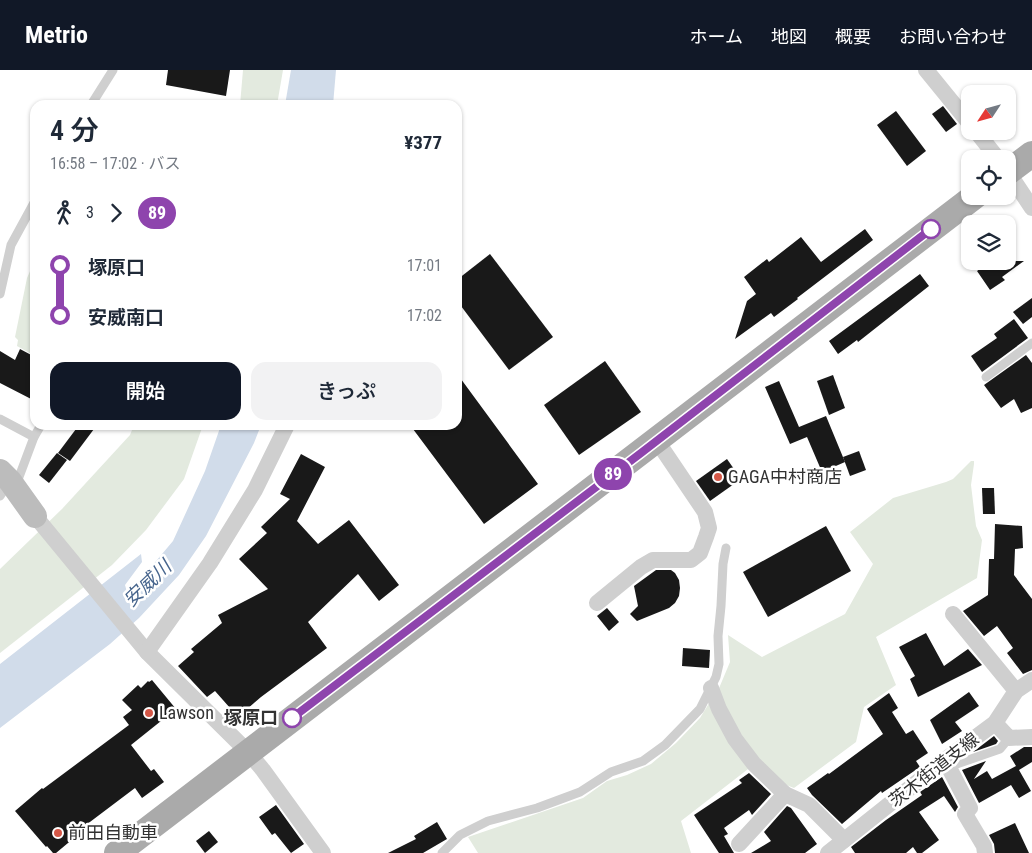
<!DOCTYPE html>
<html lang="ja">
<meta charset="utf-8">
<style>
:root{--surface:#fff;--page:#f2f2f3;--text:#1f2937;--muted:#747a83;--accent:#111827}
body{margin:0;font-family:"Roboto Condensed","Noto Sans JP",sans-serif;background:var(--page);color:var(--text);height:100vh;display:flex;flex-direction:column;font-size:19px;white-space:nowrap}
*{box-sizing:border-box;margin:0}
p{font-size:16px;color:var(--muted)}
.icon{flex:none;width:28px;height:28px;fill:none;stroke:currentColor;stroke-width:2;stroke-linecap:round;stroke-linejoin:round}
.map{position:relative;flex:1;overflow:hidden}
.sheet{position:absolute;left:30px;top:30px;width:432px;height:330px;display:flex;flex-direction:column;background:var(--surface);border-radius:15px;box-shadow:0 1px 4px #0004}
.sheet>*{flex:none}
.badge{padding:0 10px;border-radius:16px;font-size:18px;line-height:32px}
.needle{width:32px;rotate:234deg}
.controls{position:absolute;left:961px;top:15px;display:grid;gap:10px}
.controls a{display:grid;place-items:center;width:55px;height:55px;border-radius:10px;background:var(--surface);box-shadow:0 1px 4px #0004;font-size:25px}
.map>.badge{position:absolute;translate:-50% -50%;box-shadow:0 0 0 2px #fff}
.legs{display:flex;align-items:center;gap:8px;height:55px;padding:0 20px;font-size:16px}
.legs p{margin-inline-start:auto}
.overview{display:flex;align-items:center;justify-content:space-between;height:85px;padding:0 20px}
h1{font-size:28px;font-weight:600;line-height:38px}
.action{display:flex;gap:10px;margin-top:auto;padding:10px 20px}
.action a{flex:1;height:58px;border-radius:15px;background:var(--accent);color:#fff;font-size:20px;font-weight:600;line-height:58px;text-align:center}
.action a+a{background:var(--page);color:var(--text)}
ul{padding:0 20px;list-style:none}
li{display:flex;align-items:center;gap:18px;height:50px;font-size:19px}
li i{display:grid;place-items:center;width:8px;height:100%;margin:0 6px;background:currentColor}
li i::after{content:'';width:12px;height:12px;margin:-6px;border:4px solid;border-radius:50%;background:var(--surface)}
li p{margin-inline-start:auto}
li:first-child i{background:linear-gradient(#0000 50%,currentColor 0)}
li:last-child i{background:linear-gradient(currentColor 50%,#0000 0)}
header{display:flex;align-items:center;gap:30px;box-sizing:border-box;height:70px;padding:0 25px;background:var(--accent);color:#fff}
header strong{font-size:24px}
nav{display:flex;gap:28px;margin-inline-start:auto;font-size:18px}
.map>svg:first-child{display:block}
</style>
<header>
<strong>Metrio</strong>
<nav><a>ホーム</a><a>地図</a><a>概要</a><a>お問い合わせ</a></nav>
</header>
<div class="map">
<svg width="1032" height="783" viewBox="0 0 1032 783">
<rect width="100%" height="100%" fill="#fff"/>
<g fill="#e3eadf">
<path d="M243,0H283L277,35H240Z"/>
<path d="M35,190V286L17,276L18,270L15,267L27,208Z"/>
<path d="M134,355H203L184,409L146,460L112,495L0,583V499L62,439L130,365Z"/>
<path d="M971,391H974V394L971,415L976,456L982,470L977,508L876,567L896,615L864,637L856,672L794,718C756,704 737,656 717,623L730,592L728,565L762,587L845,544L873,494L850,462L893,428L946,412L953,409Z"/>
<path d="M711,630L752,696L681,751L691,783H478L468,767L583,728L607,711L627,705L651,694L676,673L700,648Z"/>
</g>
<g fill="#d1dcea">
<path d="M291,0H336L333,35H285Z"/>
<path d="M221,355H261L254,373L206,466L179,505L139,548L110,574L0,658V594L141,484L142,492L125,515L127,522L135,516L173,471L205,401Z"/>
</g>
<g fill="#191919">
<path d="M168,0H230L226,26L166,15Z"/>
<path d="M943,36L957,54L946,62L932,44Z"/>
<path d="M896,41L926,81L907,96L877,55Z"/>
<path d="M865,159L873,170L797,228L798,229L774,247L771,243L735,269L747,231L756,224L744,207L767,189L769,192L801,167L821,192Z"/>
<path d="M490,184L553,267L509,300L458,232V209Z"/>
<path d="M991,191H1024L1002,207L1005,210L990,220L977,201Z"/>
<path d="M920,204L929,216L858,272L857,270L838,284L829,271Z"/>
<path d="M1032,228V247L1023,254L1013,242Z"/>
<path d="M1014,249L1028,268L982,302L971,286L997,268L994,264Z"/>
<path d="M20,279L35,287V331L0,313V281L15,290Z"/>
<path d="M1026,285L1032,293V338L1021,343L1014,329L1001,338L984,315Z"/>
<path d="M605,291L641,342L579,385L544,335Z"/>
<path d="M458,305L538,414L484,454L410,355H458Z"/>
<path d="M833,305L845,338L829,345L817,311Z"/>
<path d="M779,311L799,357L826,346L845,392L822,402L807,367L790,374L765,317Z"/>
<path d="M79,355H97L70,391L58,383Z"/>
<path d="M859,381L866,400L850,406L843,387Z"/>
<path d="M57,383L67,390L49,413L39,405Z"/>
<path d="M301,384L325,397L297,451L318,474L349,450L399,515L379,531L358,504L308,552L327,578L261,627L238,647L215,621L207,627L178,596L194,582L191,579L222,553L218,545L268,519L239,489L267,463L261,457L290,429L280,424Z"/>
<path d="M727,389L741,409L710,431L696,411Z"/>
<path d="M982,418H994L995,444H983Z"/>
<path d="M995,454L1022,456L1023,478L1015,479L1014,505L1032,529V600L1023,604L1007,583L1013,578L997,556L984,566L963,541L988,525L989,489H994Z"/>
<path d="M826,456L851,501L768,547L743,502Z"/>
<path d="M656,500H671L675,503L679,510L680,518L679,526L675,533L669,538L637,551L630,544L638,536L634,516Z"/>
<path d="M607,538L619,552L609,561L597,546Z"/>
<path d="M926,563L944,596L968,579L982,595L918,627L910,609L915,606L899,577Z"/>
<path d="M683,578L710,580L709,598L682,596Z"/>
<path d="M152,610L176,639L131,675L151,701L154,699L164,712L142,728L135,718L78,761L80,763L56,783H53L47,776L46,777L15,741L42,718L43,719L129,655L123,647L132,640L122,630L138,615L141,618L148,611L149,612Z"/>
<path d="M969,622L979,636L955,652L962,661L942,674L930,650Z"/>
<path d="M889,623L898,638L892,642L906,664L913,660L928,683L916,691L920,697L882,723L881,721L842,754L812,725L807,718L828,703L829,704L883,664L867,639Z"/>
<path d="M994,666L998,671L996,674L973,682Z"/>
<path d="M1024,677H1032V692L1019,700L1031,721L1019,728L1011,715L979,733L962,700L986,691L974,709L987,701L992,709L1016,696L1010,686Z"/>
<path d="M749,703L771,724L752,745L749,740L724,758L728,764L724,766L734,783H719L694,745L742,713L739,710Z"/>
<path d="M942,707L958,737L955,742L944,726L919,742L939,770L922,783H917L913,777L906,783H855L851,777L886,750L922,725L920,722Z"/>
<path d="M276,735L304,774L291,783L275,763L272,765L259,747Z"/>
<path d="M787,736L791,738L817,774L805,783H751L771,771L764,762Z"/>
<path d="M437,752L447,769L423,783H388L416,769L414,766Z"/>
<path d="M1015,753L1029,783H995L994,774L989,765Z"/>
<path d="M209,761L218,772L205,783L196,771Z"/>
</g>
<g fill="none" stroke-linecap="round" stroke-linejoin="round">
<g stroke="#cfcfcf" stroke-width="9">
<path d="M91,35L113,0"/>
<path d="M0,224L11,175L35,131"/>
<path d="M986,307L1032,273"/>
<path d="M0,349L34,367"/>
<path d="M16,415L34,367L41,355"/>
<path d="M0,426L10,411"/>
<path d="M948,697L1000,679L1009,668"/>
<path d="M442,783L460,765L488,751L537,738L580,722L611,702L643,691L665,675L700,639L716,607L719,594L718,566L721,536L723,494L726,478"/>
</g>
<g stroke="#cfcfcf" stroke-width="16">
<path d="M926,0L970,54"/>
<path d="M976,61L998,89"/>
<path d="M1008,102L1032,138"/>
<path d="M35,446L147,582L248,682L263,700L323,783"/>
<path d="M597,533L641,497L653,490H691L700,483L706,467L709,458L705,442L657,371"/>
<path d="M953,544L1016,621"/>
<path d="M147,582L210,493L255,420L287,355"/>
<path d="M711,618L719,639L735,669L754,694L785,724L809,735L844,770"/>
<path d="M995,653L1009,668L1032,667"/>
<path d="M945,690L970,738L965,744L984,776L985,783"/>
<path d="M739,774L785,724"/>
<path d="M828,783L945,690L995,653L1016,621L1032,610"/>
</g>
<path stroke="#bcbcbc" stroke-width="24" d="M0,401L10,411L35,446"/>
<g stroke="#aaa" stroke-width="26">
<path d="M1008,102L1032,84"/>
<path d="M117,783L975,126"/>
</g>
</g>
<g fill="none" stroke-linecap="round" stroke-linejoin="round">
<defs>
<path id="line-1" d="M292,648L641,383L931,159"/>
</defs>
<use href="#line-1" stroke="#fff" stroke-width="11"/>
<use href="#line-1" stroke="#8e44ad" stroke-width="8"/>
</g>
<g fill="#fff" stroke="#8e44ad" stroke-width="2.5">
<circle cx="931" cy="159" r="9"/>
<circle cx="292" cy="648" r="9"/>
</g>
<g fill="#d55848" stroke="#fff" stroke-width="2">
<circle cx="718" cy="407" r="5"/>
<circle cx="149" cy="643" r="5"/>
<circle cx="58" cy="763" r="5"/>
</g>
<g text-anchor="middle" stroke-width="5" stroke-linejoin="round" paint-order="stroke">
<g font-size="18" fill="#323232" stroke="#fff" text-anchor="start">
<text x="728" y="413">GAGA中村商店</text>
<text x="159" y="649">Lawson</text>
<text x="68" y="769">前田自動車</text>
</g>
<g font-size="18" font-weight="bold" fill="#323232" stroke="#fff" text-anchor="end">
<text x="278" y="654">塚原口</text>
</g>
<g font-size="18" fill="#323232" stroke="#fff">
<text transform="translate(934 700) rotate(-38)" y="6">茨木街道支線</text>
</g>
<g font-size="19" font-style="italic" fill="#47658d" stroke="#fff">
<text transform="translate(147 513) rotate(-44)" y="7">安威川</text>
</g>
</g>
</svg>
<div class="controls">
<a><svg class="needle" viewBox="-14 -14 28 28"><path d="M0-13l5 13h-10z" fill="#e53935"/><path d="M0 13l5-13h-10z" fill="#747a83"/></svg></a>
<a><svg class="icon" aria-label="locate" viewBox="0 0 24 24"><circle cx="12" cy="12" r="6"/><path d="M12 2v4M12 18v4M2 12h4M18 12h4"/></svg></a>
<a><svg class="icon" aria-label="layers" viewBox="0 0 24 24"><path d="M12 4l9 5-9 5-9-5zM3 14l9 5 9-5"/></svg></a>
</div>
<b class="badge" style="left:613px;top:404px;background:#8e44ad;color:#fff">89</b>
<section class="sheet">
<div class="overview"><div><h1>4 分</h1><p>16:58 – 17:02 · バス</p></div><b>¥377</b></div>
<div class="legs"><svg class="icon" aria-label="walk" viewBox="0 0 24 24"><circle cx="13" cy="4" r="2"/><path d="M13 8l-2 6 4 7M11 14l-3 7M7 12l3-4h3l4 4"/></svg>3<svg class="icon" aria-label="forward" viewBox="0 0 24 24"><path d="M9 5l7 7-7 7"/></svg><b class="badge" style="background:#8e44ad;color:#fff">89</b></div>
<ul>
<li><i style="color:#8e44ad"></i><b>塚原口</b><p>17:01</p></li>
<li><i style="color:#8e44ad"></i><b>安威南口</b><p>17:02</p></li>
</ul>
<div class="action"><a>開始</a><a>きっぷ</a></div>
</section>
</div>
